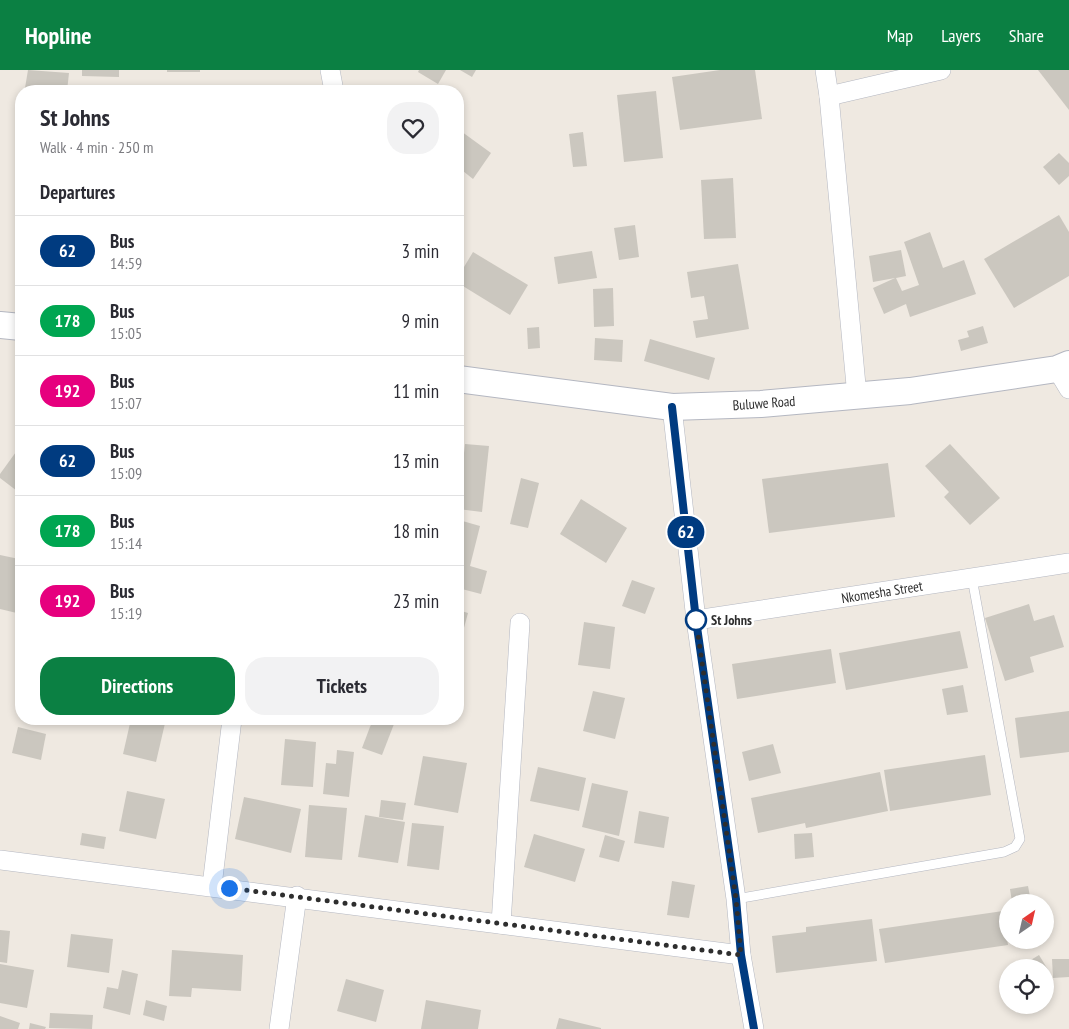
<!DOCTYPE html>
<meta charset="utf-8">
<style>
:root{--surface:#fff;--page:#f2f2f3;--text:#2b2b33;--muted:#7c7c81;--line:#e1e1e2;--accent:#0b8043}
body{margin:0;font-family:"PT Sans Narrow",sans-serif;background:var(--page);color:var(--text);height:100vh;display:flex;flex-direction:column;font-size:19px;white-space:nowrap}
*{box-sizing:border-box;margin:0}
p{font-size:16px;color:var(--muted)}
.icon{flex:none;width:28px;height:28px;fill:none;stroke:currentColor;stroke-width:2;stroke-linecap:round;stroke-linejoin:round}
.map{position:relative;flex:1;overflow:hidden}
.details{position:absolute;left:15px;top:15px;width:449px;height:640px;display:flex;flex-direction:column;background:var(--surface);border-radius:20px;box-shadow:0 2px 8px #0003}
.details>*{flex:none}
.badge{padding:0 10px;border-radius:16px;font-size:18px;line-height:32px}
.needle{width:32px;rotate:34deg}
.tools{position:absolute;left:999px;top:824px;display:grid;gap:10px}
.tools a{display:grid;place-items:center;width:55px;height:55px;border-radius:50%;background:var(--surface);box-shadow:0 2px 8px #0003;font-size:25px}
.you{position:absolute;width:25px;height:25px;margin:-12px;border:4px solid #fff;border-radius:50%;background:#1a73e8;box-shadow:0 0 0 8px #1a73e833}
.map>.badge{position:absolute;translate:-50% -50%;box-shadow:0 0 0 2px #fff}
h2{padding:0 25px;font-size:19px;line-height:45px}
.round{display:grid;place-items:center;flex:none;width:52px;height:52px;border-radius:20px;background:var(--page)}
.head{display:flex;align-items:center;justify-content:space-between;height:85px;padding:0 25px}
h1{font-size:24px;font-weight:700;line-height:38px}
.action{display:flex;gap:10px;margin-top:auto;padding:10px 25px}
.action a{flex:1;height:58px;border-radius:20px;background:var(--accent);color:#fff;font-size:20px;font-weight:700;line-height:58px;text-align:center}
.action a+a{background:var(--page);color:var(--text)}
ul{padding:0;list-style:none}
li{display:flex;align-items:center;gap:15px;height:70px;padding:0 25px;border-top:1px solid var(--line)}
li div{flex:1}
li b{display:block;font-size:19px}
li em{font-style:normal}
li .badge{min-width:55px;font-weight:700;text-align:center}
header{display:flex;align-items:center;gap:30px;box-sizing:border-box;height:70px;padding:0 25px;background:var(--accent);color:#fff}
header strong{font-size:24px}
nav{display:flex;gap:28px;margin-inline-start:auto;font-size:18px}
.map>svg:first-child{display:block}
</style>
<header>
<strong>Hopline</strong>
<nav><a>Map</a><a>Layers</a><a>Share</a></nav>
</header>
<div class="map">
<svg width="1069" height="959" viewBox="0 0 1069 959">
<rect width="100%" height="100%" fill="#efe9e1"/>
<g fill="#cbc7bf">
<path d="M28,0L69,3L67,21L25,18Z"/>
<path d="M82,0H119V7L82,6Z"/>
<rect x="167" y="0" width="33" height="2"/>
<path d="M419,0H446L438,14L418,2Z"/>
<path d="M460,0H476L472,7Z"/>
<path d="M720,0H755L762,49L680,60L672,7Z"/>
<path d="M1038,0H1069V40Z"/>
<path d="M150,15L151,21H131L130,17Z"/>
<path d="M656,21L663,88L624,92L617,25Z"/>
<path d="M458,59L491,83L473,109L458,97Z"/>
<path d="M583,62L587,96L573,97L569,64Z"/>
<path d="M1059,83L1069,93V106L1059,115L1043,97Z"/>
<path d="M733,108L736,168L704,169L701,110Z"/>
<path d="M1059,145L1069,162V206L1014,238L984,189Z"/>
<path d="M635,155L639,187L619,190L614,158Z"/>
<path d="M930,162L943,198L964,190L976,224L910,247L906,234L884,244L873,218L895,208L873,212L869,186L901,180L906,206L896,208L902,221L919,215L904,172Z"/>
<path d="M592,181L597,208L558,214L554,187Z"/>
<path d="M473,182L528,215L510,245L458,213V207Z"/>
<path d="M738,194L749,259L696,268L693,251L708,249L704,226L691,228L687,202Z"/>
<path d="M613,218L614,256L594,257L593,219Z"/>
<path d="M983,256L988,273L961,281L958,270L969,267L967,261Z"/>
<path d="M539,257L540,278L528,279L527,258Z"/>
<path d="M595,268L623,270L622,292L594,290Z"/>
<path d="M650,269L715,288L709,310L644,291Z"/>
<path d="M465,374L489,376L482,442L458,439Z"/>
<path d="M950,374L1000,428L970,455L944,427L949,422L925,396Z"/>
<path d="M21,375V424L0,408V404Z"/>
<path d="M888,393L895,447L769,463L762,409Z"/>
<path d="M521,408L539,413L528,458L510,454Z"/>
<path d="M581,429L627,458L606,493L560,464Z"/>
<path d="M459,450L480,456L470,496L487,501L481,524L458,518V458Z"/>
<path d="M0,485L19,489L16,504L21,505V555L18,554L21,544L0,539Z"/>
<path d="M632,510L655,518L645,544L622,536Z"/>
<path d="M1029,534L1034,551L1054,545L1064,577L1030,587L1034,602L1005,611L985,548Z"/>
<path d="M458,540L468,543L458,580Z"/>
<path d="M584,552L615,557L610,599L578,595Z"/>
<path d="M960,561L968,598L846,620L839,583Z"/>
<path d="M831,579L836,613L737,629L732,594Z"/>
<path d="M963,615L968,642L947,645L942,619Z"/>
<path d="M593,621L625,628L615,669L583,661Z"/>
<path d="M1069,641V682L1020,688L1015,648Z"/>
<path d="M131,649H166L156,692L123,684Z"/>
<path d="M373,649L394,654L382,685L362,678Z"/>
<path d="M18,657L46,664L41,690L12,683Z"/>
<path d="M285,669L316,672L313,717L281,715Z"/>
<path d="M773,674L781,703L749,711L742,682Z"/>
<path d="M337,680L354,682L349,727L323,724L326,693L336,694Z"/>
<path d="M985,685L991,725L890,741L884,700Z"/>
<path d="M423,686L467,693L458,743L414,735Z"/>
<path d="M538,697L586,708L579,741L530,731Z"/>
<path d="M880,702L888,741L806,758L805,753L758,763L751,728Z"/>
<path d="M592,713L628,721L619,766L582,757Z"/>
<path d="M127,721L165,729L156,769L119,761Z"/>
<path d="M244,727L301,739L291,783L235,769Z"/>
<path d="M381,730L406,733L403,750L379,747Z"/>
<path d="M309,735L347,738L342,790L305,787Z"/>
<path d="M639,741L669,747L664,778L634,773Z"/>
<path d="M365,745L405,752L398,793L358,787Z"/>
<path d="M412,753L444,756L439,800L407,796Z"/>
<path d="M82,763L106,767L104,779L80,775Z"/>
<path d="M812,763L814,787L795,789L794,764Z"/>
<path d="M534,764L585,779L575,812L524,797Z"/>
<path d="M605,765L625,771L619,792L599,787Z"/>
<path d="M672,811L695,815L689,848L667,845Z"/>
<path d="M1028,816L1031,832H1012L1010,819Z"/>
<path d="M1003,841L1008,875L885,893L879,859Z"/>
<path d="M872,849L877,891L776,903L772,866L806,862V857Z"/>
<path d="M0,860L10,861L7,893L0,892Z"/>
<path d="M71,864L113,869L109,903L67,897Z"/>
<path d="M1018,870H1037L1038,874L1019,877Z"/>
<path d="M172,880L243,885L241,921L192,918L191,927L169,926Z"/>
<path d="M1039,885L1050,903L1045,906V898L1021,896Z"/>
<path d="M1052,889H1069V907L1053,908Z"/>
<path d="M0,894L34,900L27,938L0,933Z"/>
<path d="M122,900L138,904L130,945L103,938L107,917L118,919Z"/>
<path d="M346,909L384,920L376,952L337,941Z"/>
<path d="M146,930L167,936L164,951L143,945Z"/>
<path d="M426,930L481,940L478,959H421Z"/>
<path d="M50,943L93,945L92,959L49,958Z"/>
<path d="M0,946L20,953L18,959H0Z"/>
<path d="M559,948L601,958V959H556Z"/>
<path d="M30,953L46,957L45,959H29Z"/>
</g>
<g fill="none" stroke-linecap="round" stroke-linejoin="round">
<defs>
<path id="lane" d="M736,829L1004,782L1015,777L1020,769L972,508"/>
<g id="street">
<path d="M330,0L334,21"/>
<path d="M825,0L829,26L857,326"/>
<path d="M829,26L941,0"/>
<path d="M1057,299L1069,319"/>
<path d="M672,337L696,550L736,829L741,885L754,959"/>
<path d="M696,550L1069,493"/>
<path d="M0,790L741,885"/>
<path d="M212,816L232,649"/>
<path d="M501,854L520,553"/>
<path d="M279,959L297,826"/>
</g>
<g id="secondary">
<path d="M0,255L21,257"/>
<path d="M458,309L672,337L761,334L910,321L1057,299L1069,294"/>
</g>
</defs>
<use href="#lane" stroke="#b4b7c1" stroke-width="10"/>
<use href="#street" stroke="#b4b7c1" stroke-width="20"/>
<use href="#secondary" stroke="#b4b7c1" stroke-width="28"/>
<use href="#lane" stroke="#fff" stroke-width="9"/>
<use href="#street" stroke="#fff" stroke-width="19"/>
<use href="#secondary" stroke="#fff" stroke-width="26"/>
</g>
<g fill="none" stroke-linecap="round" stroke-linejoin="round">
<defs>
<path id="line" d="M672,337L696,550L736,829L741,885L754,959"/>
</defs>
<use href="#line" stroke="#fff" stroke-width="11"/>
<use href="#line" stroke="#003b80" stroke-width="8"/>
<path stroke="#2e2e2e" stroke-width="5" stroke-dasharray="0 9" d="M229,818L741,885L736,829L696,550"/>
</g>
<circle fill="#fff" stroke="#003b80" stroke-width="2.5" cx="696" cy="550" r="10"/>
<g text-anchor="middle" stroke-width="5" stroke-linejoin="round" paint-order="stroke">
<g font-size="14" fill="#2e2e2e" stroke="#fff">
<text transform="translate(764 333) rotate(-4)" y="5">Buluwe Road</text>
<text transform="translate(882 522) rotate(-9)" y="5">Nkomesha Street</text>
</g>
<g font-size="14" font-weight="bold" fill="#2e2e2e" stroke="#fff" text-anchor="start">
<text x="711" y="555">St Johns</text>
</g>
</g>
</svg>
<div class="tools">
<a><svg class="needle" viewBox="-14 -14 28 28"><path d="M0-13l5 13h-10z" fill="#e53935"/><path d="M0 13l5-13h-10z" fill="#7c7c81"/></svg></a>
<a><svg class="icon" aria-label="locate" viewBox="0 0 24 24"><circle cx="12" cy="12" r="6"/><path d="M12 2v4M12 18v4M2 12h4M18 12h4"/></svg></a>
</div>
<div class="you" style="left:229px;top:818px"></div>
<b class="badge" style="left:686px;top:462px;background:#003b80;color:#fff">62</b>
<section class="details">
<div class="head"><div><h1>St Johns</h1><p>Walk · 4 min · 250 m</p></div><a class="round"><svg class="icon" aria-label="heart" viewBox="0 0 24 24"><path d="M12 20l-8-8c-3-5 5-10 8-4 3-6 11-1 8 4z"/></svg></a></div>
<h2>Departures</h2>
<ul>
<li><span class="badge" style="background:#003b80;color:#fff">62</span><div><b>Bus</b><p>14:59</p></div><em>3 min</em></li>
<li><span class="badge" style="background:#00a651;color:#fff">178</span><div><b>Bus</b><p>15:05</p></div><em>9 min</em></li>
<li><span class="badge" style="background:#e6007e;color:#fff">192</span><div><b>Bus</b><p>15:07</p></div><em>11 min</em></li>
<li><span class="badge" style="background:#003b80;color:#fff">62</span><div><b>Bus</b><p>15:09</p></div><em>13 min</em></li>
<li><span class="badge" style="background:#00a651;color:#fff">178</span><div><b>Bus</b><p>15:14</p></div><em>18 min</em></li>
<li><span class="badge" style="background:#e6007e;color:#fff">192</span><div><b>Bus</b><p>15:19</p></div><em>23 min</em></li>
</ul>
<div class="action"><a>Directions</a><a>Tickets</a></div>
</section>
</div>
